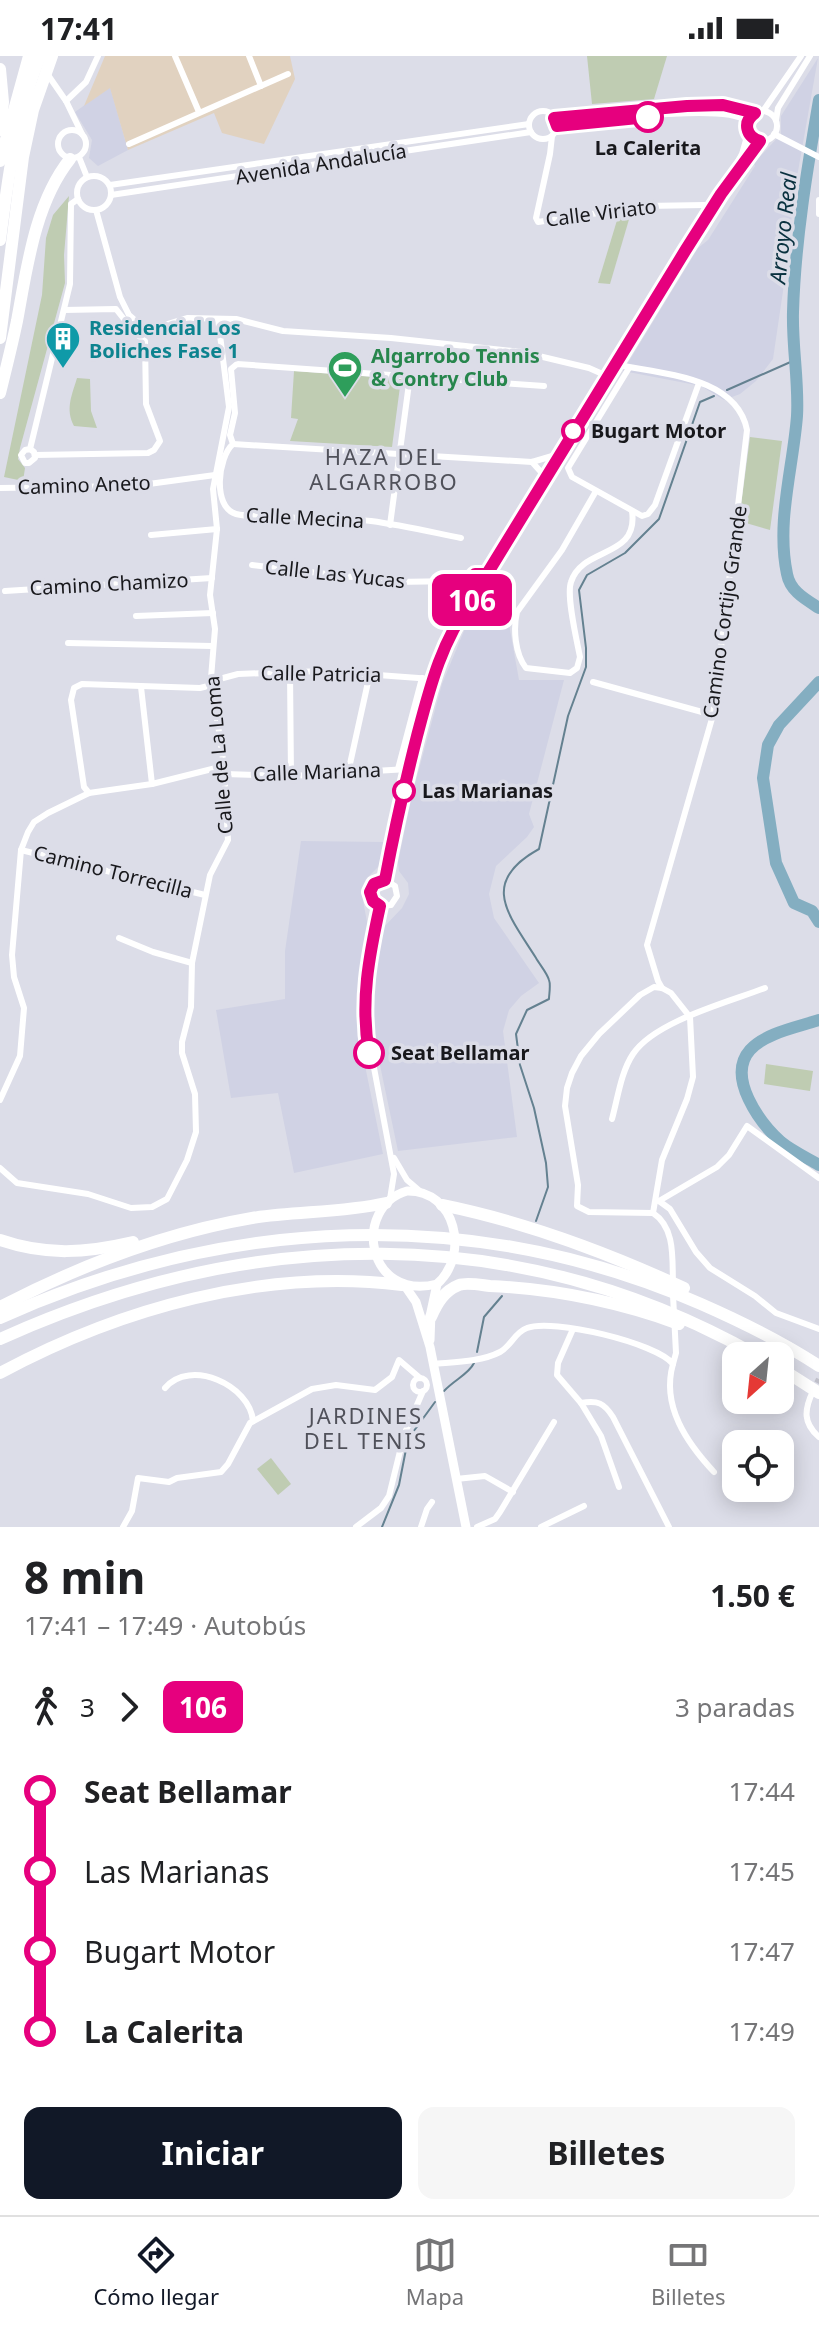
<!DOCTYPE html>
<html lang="es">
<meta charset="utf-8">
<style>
:root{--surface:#fff;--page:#f6f6f6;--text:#202124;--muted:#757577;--line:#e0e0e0;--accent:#111827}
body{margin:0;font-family:"Noto Sans",sans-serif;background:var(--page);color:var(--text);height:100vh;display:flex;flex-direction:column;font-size:30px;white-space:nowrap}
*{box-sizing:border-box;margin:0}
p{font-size:26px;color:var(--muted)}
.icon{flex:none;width:44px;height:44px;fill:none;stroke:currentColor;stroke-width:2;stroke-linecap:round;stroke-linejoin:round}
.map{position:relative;height:1471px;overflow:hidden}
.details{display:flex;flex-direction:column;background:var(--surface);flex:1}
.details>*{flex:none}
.badge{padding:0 16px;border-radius:12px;font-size:28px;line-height:52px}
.needle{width:52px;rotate:207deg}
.tools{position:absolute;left:722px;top:1286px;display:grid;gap:16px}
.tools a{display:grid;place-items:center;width:72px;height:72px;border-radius:16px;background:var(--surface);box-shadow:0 4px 20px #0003;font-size:40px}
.map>.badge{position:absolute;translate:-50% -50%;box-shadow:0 0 0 4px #fff}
.legs{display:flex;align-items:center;gap:12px;height:88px;padding:0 24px;font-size:26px}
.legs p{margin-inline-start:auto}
.overview{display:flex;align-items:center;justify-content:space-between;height:136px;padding:0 24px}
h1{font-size:44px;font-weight:700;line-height:60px}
.cta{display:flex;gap:16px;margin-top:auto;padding:16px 24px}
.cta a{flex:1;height:92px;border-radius:16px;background:var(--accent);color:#fff;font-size:32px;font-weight:700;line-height:92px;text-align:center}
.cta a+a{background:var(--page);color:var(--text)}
ul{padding:0 24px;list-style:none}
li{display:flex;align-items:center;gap:28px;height:80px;font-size:30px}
li i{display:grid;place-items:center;width:12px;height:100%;margin:0 10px;background:currentColor}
li i::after{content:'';width:20px;height:20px;margin:-10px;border:6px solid;border-radius:50%;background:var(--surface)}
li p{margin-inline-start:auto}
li:first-child i{background:linear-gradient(#0000 50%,currentColor 0)}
li:last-child i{background:linear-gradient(currentColor 50%,#0000 0)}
.status{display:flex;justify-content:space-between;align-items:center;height:56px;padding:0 40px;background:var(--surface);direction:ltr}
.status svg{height:22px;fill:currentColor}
.tabs{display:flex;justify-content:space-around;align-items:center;height:112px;border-top:2px solid var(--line);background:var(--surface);font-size:22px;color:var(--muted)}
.tabs a{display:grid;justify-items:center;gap:4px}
.tabs .current{color:var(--accent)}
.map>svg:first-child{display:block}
</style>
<div class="status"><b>17:41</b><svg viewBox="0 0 49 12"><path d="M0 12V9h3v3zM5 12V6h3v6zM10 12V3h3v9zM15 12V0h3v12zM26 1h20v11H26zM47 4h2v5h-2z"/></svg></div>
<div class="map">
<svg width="819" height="1471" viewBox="0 0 819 1471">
<rect width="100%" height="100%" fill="#dcdde8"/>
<g fill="#d0d2e4">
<path d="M818,2L794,138L787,208L773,303L756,325L740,338L724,344L701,330L623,315L698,192L708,184L755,110L754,107L781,78V60Z"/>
<path d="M110,31L128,94L98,110L89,102L92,84L75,56Z"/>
<path d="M509,568L519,624H564L529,758L534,771L527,781L496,810L489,838L494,862L539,927L521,940L509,954L503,975L517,1081L398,1095L372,971L371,934L377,900L383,872L402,852L409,838L408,827L399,815L398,806L412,739L442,628L466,570Z"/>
<path d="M301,785L383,786L379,810L366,823L361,834L368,871L358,935L360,985L383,1098L294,1117L278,1037L231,1042L216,954L285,943V895Z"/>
</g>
<path fill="#e1d2c0" d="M105,0H290L295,23L264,88L222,77L214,57L128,94L110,32L84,50Z"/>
<g fill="#bfccb2">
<path d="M587,0H667L654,43L592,48Z"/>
<path d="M69,140L64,199L65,227L20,392L18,403L25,412L23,425L4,421L42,239L46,182L53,159Z"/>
<path d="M630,160L610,228L598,227L618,161Z"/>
<path d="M294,315L401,323L392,391L290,385L298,363L291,362Z"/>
<path d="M77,322L90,323L91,355L97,372L74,370C65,353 72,339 77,322Z"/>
<path d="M750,381L782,385L770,474L739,465Z"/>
<path d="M766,1008L813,1015L810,1035L764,1028Z"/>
<path d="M271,1402L291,1428L278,1439L257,1413Z"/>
</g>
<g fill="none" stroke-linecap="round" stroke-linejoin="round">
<g stroke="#648190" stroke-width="2">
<path d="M727,334L795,304"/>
<path d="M536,1165L548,1131L546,1107L534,1052L520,1009L516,978L527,954L549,943C549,938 551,929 549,924C547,917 540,909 536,902C508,858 479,826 539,793L568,660L586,611V592L579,534L587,519L625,497L659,463L700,346L714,340"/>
<path d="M477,1296L484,1261L502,1240"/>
<path d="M444,1335C454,1324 469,1318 474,1307"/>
<path d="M382,1471L399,1429L408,1383L435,1346"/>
</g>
<g stroke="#84aec1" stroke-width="12">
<path d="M819,44C807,114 795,185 793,256C792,291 799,326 797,360C793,412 776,466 787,518C790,535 805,543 819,552"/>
<path d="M819,626L779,669L768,689L763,722L776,807L794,847L812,855L819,866"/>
<path d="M819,964C798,971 765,977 750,994C726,1021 760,1067 781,1086C792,1095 807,1102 819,1109"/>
</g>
<path stroke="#bfbfc9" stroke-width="6" stroke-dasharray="6 3" stroke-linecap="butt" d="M813,1335L819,1323"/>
<g stroke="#fff" stroke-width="6">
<path d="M175,0L199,56"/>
<path d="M249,0L261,30"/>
<path d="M48,19L66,45L82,78"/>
<path d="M66,45L86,26L98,0"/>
<path d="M763,55L801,0"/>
<circle cx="762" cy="70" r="15"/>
<circle cx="543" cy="69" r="14"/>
<path d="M554,62L687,50L723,49L755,57"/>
<path d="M776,64L778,52L810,0"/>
<path d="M557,70C593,66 722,46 747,65"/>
<circle cx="72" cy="88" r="14"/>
<path d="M774,78L819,101"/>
<path d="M552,80L550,98L536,162L538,166L645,150L705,149"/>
<path d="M129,88L288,18"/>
<path d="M79,101L87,121"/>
<path d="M732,117L742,98L748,77"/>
<circle cx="94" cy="137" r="17"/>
<path d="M110,129L529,68"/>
<path d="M111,139L531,76"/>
<path d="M819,144V158"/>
<path d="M96,154L120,241L129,259L144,272L151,273L187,262L236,263L283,275L391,282L522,296L589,312L607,320"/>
<path d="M614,308C658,318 736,319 747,374L713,659L647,889L658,925L662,932"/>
<path d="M629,312L568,412L572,421L642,460L648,458L655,449L699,327"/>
<path d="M233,388L532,406L559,398"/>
<path d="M30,393L25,394L21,399L25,407H29L35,402L34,396L30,393L70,228L71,148L78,143"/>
<path d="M35,399L148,397L154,394L160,385L146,348L145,285L135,277L116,253L64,254"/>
<path d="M532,406L541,416L542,426"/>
<path d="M0,432L134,430L215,419"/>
<path d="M596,435L562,494L517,556C513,573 515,598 526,612L570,617L577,612L580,601C577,585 566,540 571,526C582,490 639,503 632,455"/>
<path d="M390,469L410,320"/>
<path d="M151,479L217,473"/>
<path d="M461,482C431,476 401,469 371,465C338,462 305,462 272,461C261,460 247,461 236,458C212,451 218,401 233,388L230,379L235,357L231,313L237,308L544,330"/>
<path d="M252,509L394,526L457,525L466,528"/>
<circle cx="481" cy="532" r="15"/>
<path d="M487,518L685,195L721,138L760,85"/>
<path d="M5,535L212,522"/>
<path d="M136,560L213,557"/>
<path d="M68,587L212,590"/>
<path d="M290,616L291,720"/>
<path d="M212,625L238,618L324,615L432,623"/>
<path d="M593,626L713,659"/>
<path d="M141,631L152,728"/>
<path d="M398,713L422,622"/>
<path d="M348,717L370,617"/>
<path d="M225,718L291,720L408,713"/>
<path d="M89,737L84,731L71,644L74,632L82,628L200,632L212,629"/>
<path d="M21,794L205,839"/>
<path d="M385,824C394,776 405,727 417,680C430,631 441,585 472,544"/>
<path d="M380,850L367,914L365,964L394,1118L390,1143"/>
<path d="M380,850L391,849L397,840L395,830L385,824"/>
<path d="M380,850C370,845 368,837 374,828L385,824"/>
<path d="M119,882L153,896L192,907"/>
<path d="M0,1044L20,1000L24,952L14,921L12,899L21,794L28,776L34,766L48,757L89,737L152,728L224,710"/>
<path d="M612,1063C618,1041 621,1016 633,998C655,965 729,946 765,932"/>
<path d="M394,1102L407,1124L421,1136"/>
<path d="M0,1112L17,1127L88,1138L131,1152L152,1151L167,1143L187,1104L196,1076L195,1038L182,997V986L191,951L192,907L210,819L228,784L224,710L211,622L215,573L210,539L217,473L213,433L229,351L218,263"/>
<path d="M659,1145L670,1153L696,1196L710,1212L755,1240L776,1257L819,1273"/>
<path d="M659,1145L717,1111L729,1099L747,1070L819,1122"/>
<path d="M653,1157L589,1156L577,1150L578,1129L565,1050L567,1032L572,1017L581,1000L599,978L640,939L654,931L662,932L671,937L690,961L693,1021L687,1043L662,1104L653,1157C676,1172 672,1204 673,1228"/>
<path d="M573,1273L558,1307L557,1319L581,1347L601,1380L619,1431"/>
<path d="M433,1308C453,1306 481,1306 500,1296C511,1290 515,1276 527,1272C552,1262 657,1287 673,1308L676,1297L673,1239"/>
<path d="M673,1308C661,1350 687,1387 714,1416"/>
<circle cx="420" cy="1329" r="7"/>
<path d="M165,1332C190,1302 250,1329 253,1365"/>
<path d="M813,1335C804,1354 803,1367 819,1381"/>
<path d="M581,1347C598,1344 604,1347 613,1361L669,1471"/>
<path d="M456,1423L485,1420L513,1436"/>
<path d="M123,1471L132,1455L138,1422L169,1426L177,1422L221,1416L228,1408L250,1367L312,1333L336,1329L375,1334L392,1321L399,1304L420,1322"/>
<path d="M356,1471L381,1452L389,1440L404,1379L423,1335"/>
<path d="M421,1471L427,1453L432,1446"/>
<path d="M477,1471L495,1463L500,1456L554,1366"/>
<path d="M541,1471L584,1450"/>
</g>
<g stroke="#fff" stroke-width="9">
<path d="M407,1135C456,1134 470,1199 437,1228C366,1246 352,1151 407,1135Z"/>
<path d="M405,1230L416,1246L430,1291L466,1471"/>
<path d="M430,1284L431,1256L437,1228"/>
</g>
<g stroke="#fff" stroke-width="12">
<path d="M0,13L3,46L0,74"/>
<path d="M0,105L29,0"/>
<path d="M0,184C8,121 16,59 40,0"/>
<path d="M0,282L23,101L33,54L52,0"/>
<path d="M0,337C6,313 12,289 17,265C27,211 35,147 70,103"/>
<path d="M442,1149C526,1166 606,1196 684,1232"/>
<path d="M0,1184C46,1200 86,1197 133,1186"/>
<path d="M0,1251C79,1210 164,1177 252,1162C297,1155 342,1157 386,1147"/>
<path d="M431,1261C437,1247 444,1235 459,1229C467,1226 481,1229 490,1230C553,1233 619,1246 679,1268"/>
<path d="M0,1262C226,1160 472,1148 701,1248C742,1266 781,1285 819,1310"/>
<path d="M0,1283C250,1170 516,1163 758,1300"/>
<path d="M780,1312L819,1337"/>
<path d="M0,1317C121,1252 264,1212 402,1229"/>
</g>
</g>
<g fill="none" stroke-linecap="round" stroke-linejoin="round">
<defs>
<path id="line-1" d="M369,997C360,946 369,900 380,850L373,845L370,836L374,828L385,824C394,776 405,727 417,680C430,631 441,586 472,544L467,538L466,528L475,518H487L685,195L721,138L760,85C746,81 742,66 755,57L723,49L687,50L554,62L557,70L648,61"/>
</defs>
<use href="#line-1" stroke="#fff" stroke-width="18"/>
<use href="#line-1" stroke="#e6007e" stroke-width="12"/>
</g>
<defs>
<symbol id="building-pin" viewBox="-11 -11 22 30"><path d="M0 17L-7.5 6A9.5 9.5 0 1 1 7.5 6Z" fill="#0f9aa8" stroke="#dcdde8"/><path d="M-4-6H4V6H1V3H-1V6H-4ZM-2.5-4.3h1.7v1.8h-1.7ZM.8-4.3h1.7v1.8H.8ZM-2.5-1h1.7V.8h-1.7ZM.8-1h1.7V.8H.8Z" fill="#fff"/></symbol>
<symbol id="stadium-pin" viewBox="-11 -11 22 30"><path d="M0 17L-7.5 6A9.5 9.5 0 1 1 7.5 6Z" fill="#2e9e5b" stroke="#dcdde8"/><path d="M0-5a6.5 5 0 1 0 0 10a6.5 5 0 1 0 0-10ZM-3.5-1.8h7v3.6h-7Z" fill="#fff"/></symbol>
</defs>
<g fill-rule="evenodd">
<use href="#building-pin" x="43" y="263" width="40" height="54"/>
<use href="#stadium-pin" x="325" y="292" width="40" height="54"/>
</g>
<g fill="#fff" stroke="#e6007e" stroke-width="4">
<circle cx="648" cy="61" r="14"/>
<circle cx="573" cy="375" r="10"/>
<circle cx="404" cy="735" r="10"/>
<circle cx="369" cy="997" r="14"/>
</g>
<g text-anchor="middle" stroke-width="7" stroke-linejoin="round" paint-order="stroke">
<g font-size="20" font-weight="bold" fill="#18181c" stroke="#dcdde8" text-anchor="start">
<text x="648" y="99" text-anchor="middle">La Calerita</text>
<text x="591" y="382">Bugart Motor</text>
<text x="422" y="742">Las Marianas</text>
<text x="391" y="1004">Seat Bellamar</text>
</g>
<g font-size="20" fill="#18181c" stroke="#dcdde8">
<text transform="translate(321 108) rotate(-9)" y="7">Avenida Andalucía</text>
<text transform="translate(601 157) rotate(-7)" y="7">Calle Viriato</text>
<text transform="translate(84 429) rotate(-2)" y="7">Camino Aneto</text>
<text transform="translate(305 462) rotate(3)" y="7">Calle Mecina</text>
<text transform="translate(335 518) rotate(6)" y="7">Calle Las Yucas</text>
<text transform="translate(109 528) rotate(-3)" y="7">Camino Chamizo</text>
<text transform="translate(725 556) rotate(-82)" y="7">Camino Cortijo Grande</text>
<text transform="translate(321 618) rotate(1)" y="7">Calle Patricia</text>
<text transform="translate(219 699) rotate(-95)" y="7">Calle de La Loma</text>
<text transform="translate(317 716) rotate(-2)" y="7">Calle Mariana</text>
<text transform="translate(113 816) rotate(14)" y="7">Camino Torrecilla</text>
</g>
<g font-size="20" font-weight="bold" fill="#0d838f" stroke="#dcdde8" text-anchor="start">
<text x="89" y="279">Residencial Los<tspan x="89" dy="23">Boliches Fase 1</tspan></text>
</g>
<g font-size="20" font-weight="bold" fill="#27864d" stroke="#dcdde8" text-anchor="start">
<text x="371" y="307">Algarrobo Tennis<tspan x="371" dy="23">&amp; Contry Club</tspan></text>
</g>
<g font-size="22" font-style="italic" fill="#09313f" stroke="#dcdde8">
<text transform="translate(783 172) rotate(-84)" y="8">Arroyo Real</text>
</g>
<g font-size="22" letter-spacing="2" fill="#50515a" stroke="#dcdde8">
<text x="384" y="409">HAZA DEL<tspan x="384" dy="25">ALGARROBO</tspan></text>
<text x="366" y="1368">JARDINES<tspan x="366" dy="25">DEL TENIS</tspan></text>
</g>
</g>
</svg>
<div class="tools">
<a><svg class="needle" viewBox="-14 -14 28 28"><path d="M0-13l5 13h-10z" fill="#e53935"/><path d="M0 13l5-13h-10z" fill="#757577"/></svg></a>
<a><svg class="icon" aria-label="locate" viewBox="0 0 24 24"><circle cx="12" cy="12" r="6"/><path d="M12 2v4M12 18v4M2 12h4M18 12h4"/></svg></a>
</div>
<b class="badge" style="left:472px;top:544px;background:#e6007e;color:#fff">106</b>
</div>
<section class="details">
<div class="overview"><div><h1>8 min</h1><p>17:41 – 17:49 · Autobús</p></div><b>1.50 €</b></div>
<div class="legs"><svg class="icon" aria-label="walk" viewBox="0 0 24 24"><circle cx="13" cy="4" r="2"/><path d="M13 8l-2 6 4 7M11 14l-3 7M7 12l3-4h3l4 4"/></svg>3<svg class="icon" aria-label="forward" viewBox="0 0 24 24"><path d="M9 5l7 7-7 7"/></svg><b class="badge" style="background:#e6007e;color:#fff">106</b><p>3 paradas</p></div>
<ul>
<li><i style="color:#e6007e"></i><b>Seat Bellamar</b><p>17:44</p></li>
<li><i style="color:#e6007e"></i><span>Las Marianas</span><p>17:45</p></li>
<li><i style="color:#e6007e"></i><span>Bugart Motor</span><p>17:47</p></li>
<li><i style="color:#e6007e"></i><b>La Calerita</b><p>17:49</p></li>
</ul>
<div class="cta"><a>Iniciar</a><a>Billetes</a></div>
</section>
<nav class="tabs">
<a class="current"><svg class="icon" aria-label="directions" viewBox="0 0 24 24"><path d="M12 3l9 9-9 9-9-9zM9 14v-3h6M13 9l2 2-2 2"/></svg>Cómo llegar</a>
<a><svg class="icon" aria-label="map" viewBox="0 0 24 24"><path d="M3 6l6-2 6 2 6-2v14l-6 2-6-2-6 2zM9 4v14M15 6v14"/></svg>Mapa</a>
<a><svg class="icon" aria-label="tickets" viewBox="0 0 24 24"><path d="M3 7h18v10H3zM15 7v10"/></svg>Billetes</a>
</nav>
